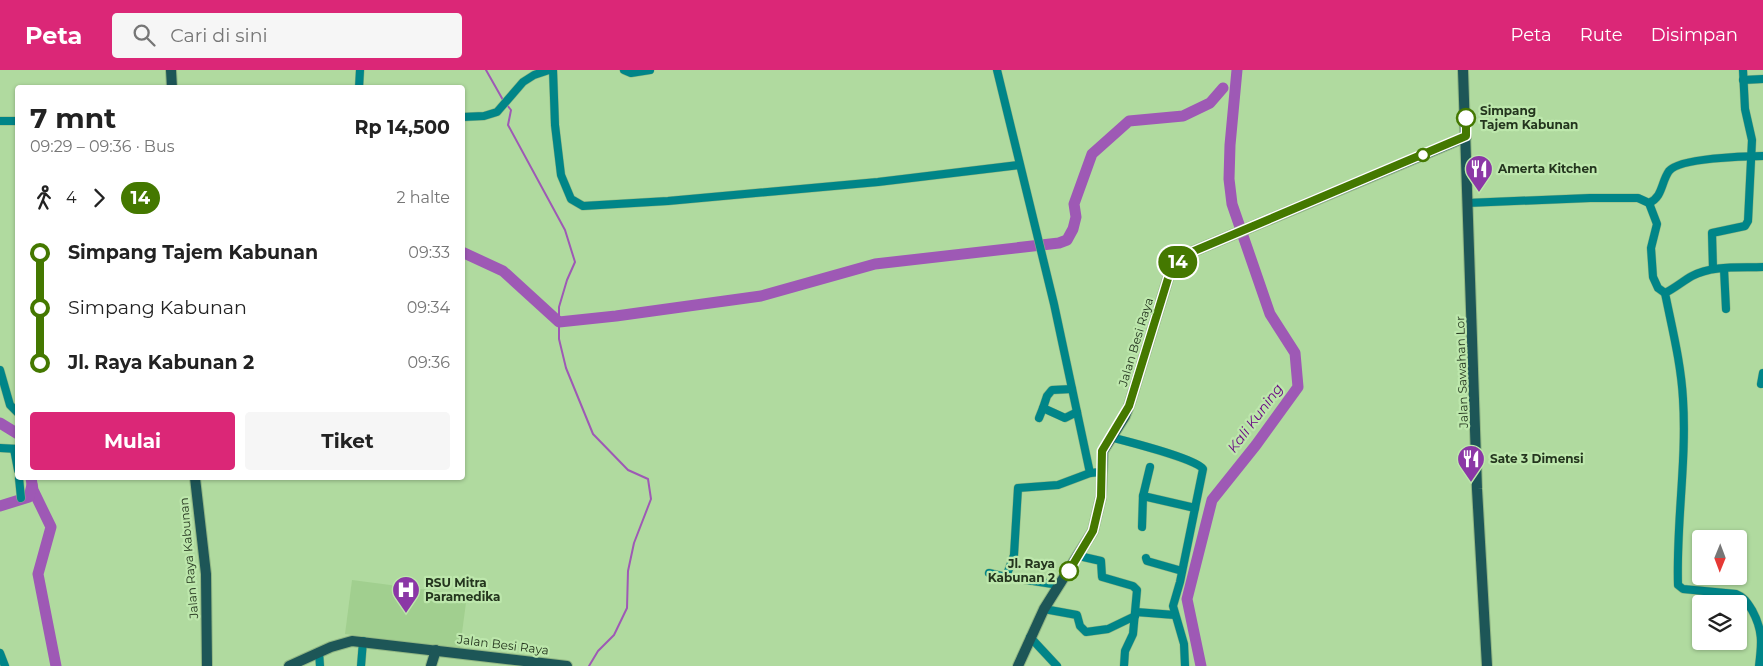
<!DOCTYPE html>
<html lang="id">
<meta charset="utf-8">
<style>
:root{--surface:#fff;--page:#f6f6f6;--text:#222;--muted:#767676;--accent:#db2777}
body{margin:0;font-family:Montserrat,sans-serif;background:var(--page);color:var(--text);height:100vh;display:flex;flex-direction:column;font-size:19px;white-space:nowrap}
*{box-sizing:border-box;margin:0}
p{font-size:16px;color:var(--muted)}
.icon{flex:none;width:28px;height:28px;fill:none;stroke:currentColor;stroke-width:2;stroke-linecap:round;stroke-linejoin:round}
.map{position:relative;flex:1;overflow:hidden}
.panel{position:absolute;left:15px;top:15px;width:450px;height:395px;display:flex;flex-direction:column;background:var(--surface);border-radius:5px;box-shadow:0 1px 4px #0004}
.panel>*{flex:none}
.badge{padding:0 10px;border-radius:16px;font-size:18px;line-height:32px}
.needle{width:32px;rotate:181deg}
.buttons{position:absolute;left:1692px;top:460px;display:grid;gap:10px}
.buttons a{display:grid;place-items:center;width:55px;height:55px;border-radius:5px;background:var(--surface);box-shadow:0 1px 4px #0004;font-size:25px}
.map>.badge{position:absolute;translate:-50% -50%;box-shadow:0 0 0 2px #fff}
.legs{display:flex;align-items:center;gap:8px;height:55px;padding:0 15px;font-size:16px}
.legs p{margin-inline-start:auto}
.overview{display:flex;align-items:center;justify-content:space-between;height:85px;padding:0 15px}
h1{font-size:28px;font-weight:700;line-height:38px}
.cta{display:flex;gap:10px;margin-top:auto;padding:10px 15px}
.cta a{flex:1;height:58px;border-radius:5px;background:var(--accent);color:#fff;font-size:20px;font-weight:700;line-height:58px;text-align:center}
.cta a+a{background:var(--page);color:var(--text)}
ul{padding:0 15px;list-style:none}
li{display:flex;align-items:center;gap:18px;height:55px;font-size:19px}
li i{display:grid;place-items:center;width:8px;height:100%;margin:0 6px;background:currentColor}
li i::after{content:'';width:12px;height:12px;margin:-6px;border:4px solid;border-radius:50%;background:var(--surface)}
li p{margin-inline-start:auto}
li:first-child i{background:linear-gradient(#0000 50%,currentColor 0)}
li:last-child i{background:linear-gradient(currentColor 50%,#0000 0)}
header{display:flex;align-items:center;gap:30px;box-sizing:border-box;height:70px;padding:0 25px;background:var(--accent);color:#fff}
header strong{font-size:24px}
nav{display:flex;gap:28px;margin-inline-start:auto;font-size:18px}
.search{width:350px;height:45px;background:var(--page);display:flex;align-items:center;gap:12px;box-sizing:border-box;padding:0 18px;border-radius:5px;color:var(--muted);font-size:19px}
.map>svg:first-child{display:block}
</style>
<header>
<strong>Peta</strong>
<div class="search"><svg class="icon" aria-label="search" viewBox="0 0 24 24"><circle cx="10" cy="10" r="6"/><path d="M15 15l6 6"/></svg>Cari di sini</div>
<nav><a>Peta</a><a>Rute</a><a>Disimpan</a></nav>
</header>
<div class="map">
<svg width="1763" height="596" viewBox="0 0 1763 596">
<rect width="100%" height="100%" fill="#b0da9f"/>
<path fill="#a1cf8f" d="M352,510L467,525L460,578L345,564Z"/>
<g fill="none" stroke-linecap="round" stroke-linejoin="round">
<g stroke="#9e59b5" stroke-width="2">
<path d="M486,0L503,30"/>
<path d="M507,35L511,40L508,55L565,160L575,192L567,210L559,237V269L566,298L593,364L628,400L648,409L651,429L634,473L628,501L627,538L614,565L598,581L589,596"/>
</g>
<g stroke="#9e59b5" stroke-width="11">
<path d="M462,182L503,201L559,252L616,246L761,226L875,194L1059,173L1067,170L1073,159L1076,147L1074,134L1092,84L1129,51L1183,46L1210,33L1223,18"/>
<path d="M0,353L18,364"/>
<path d="M31,408L33,420L51,457L38,504L56,596"/>
<path d="M0,436L29,427L32,415"/>
<path d="M1201,596L1187,529L1212,430L1256,375L1298,317L1295,283L1270,244L1232,134L1229,109L1230,75L1237,0"/>
</g>
<defs>
<g id="street">
<path d="M553,0L555,55L561,105L571,129L583,136L668,131L878,112L1019,95"/>
<path d="M624,0L631,3L650,0"/>
<path d="M997,0L1054,234L1090,403L1101,402"/>
<path d="M1743,10L1763,9"/>
<path d="M359,18L360,0"/>
<path d="M462,47L484,46L497,42L523,12L534,5L549,0"/>
<path d="M0,51H18"/>
<path d="M1467,133L1590,128H1638L1649,133C1663,127 1661,112 1669,101C1679,88 1745,86 1763,86"/>
<path d="M1649,133L1657,154L1651,178L1653,207L1658,218L1665,223"/>
<path d="M1713,199L1712,163L1745,156L1748,151L1752,70L1745,39L1743,0"/>
<path d="M1724,199L1726,239"/>
<path d="M0,300L10,335L18,343"/>
<path d="M1761,314L1763,303"/>
<path d="M1043,338L1047,326L1052,320L1072,319"/>
<path d="M1039,348L1043,338L1065,348L1077,342"/>
<path d="M1110,367C1126,371 1196,389 1203,399L1180,512L1173,536L1184,574L1185,596"/>
<path d="M0,378L18,379"/>
<path d="M14,379L18,400"/>
<path d="M1150,397L1143,426L1195,438"/>
<path d="M19,408L21,428"/>
<path d="M1142,457L1143,426"/>
<path d="M1079,486L1101,491L1102,507L1133,516L1137,520L1133,564L1125,581L1124,596"/>
<path d="M1146,488L1147,491L1182,501"/>
<path d="M989,503L1006,507L1014,485L1018,418L1058,415L1090,403"/>
<path d="M1006,507L1059,515"/>
<path d="M1044,539L1077,545L1080,556L1086,562L1108,559L1135,546"/>
<path d="M1136,542L1175,545"/>
<path d="M1030,567L1057,596"/>
<path d="M319,582L320,596"/>
<path d="M0,583L5,596"/>
<path d="M361,596L363,571"/>
<path d="M1759,596C1762,573 1763,560 1752,540C1747,532 1744,527 1736,524L1683,519L1678,515C1676,453 1687,391 1683,329C1681,293 1672,258 1665,223C1675,218 1683,211 1692,206C1712,195 1741,198 1763,197"/>
</g>
<g id="secondary">
<path d="M171,0L172,18"/>
<path d="M1463,0L1477,419L1487,596"/>
<path d="M195,408L206,504L207,596"/>
<path d="M289,596L331,577L352,571L567,596"/>
<path d="M431,596L436,580"/>
<path d="M1018,596L1044,539L1093,461L1101,427L1103,381L1125,346L1129,336L1170,202L1187,184L1466,67"/>
</g>
</defs>
<use href="#street" stroke="#91b683" stroke-width="9"/>
<use href="#secondary" stroke="#91b683" stroke-width="12"/>
<use href="#street" stroke="#008588" stroke-width="8"/>
<use href="#secondary" stroke="#1d5657" stroke-width="10"/>
</g>
<g fill="none" stroke-linecap="round" stroke-linejoin="round">
<defs>
<path id="line-1" d="M1069,501L1093,461L1101,427L1102,381L1129,336L1170,202L1187,184L1466,66V48"/>
</defs>
<use href="#line-1" stroke="#fff" stroke-width="11"/>
<use href="#line-1" stroke="#447800" stroke-width="8"/>
</g>
<defs>
<symbol id="restaurant-pin" viewBox="-11 -11 22 30"><path d="M0 17L-7.5 6A9.5 9.5 0 1 1 7.5 6Z" fill="#8b37a6" stroke="#bde7ac"/><path d="M-5-6h1v4h1v-4h1v4h1v-4h1v5L-1.5 .5V6h-2V.5L-5-1ZM5-6V6H3V1.5H1.5Q1.5-4 5-6Z" fill="#fff"/></symbol>
<symbol id="hospital-pin" viewBox="-11 -11 22 30"><path d="M0 17L-7.5 6A9.5 9.5 0 1 1 7.5 6Z" fill="#8b37a6" stroke="#bde7ac"/><path d="M-5-5h3v3.5h4V-5h3V5h-3V1.5h-4V5h-3Z" fill="#fff"/></symbol>
</defs>
<g fill-rule="evenodd">
<use href="#restaurant-pin" x="1463" y="83" width="32" height="43"/>
<use href="#restaurant-pin" x="1455" y="373" width="32" height="43"/>
<use href="#hospital-pin" x="390" y="504" width="32" height="43"/>
</g>
<g fill="#fff" stroke="#447800" stroke-width="2.5">
<circle cx="1466" cy="48" r="9"/>
<circle cx="1423" cy="85" r="6"/>
<circle cx="1069" cy="501" r="9"/>
</g>
<g text-anchor="middle" stroke-width="4.5" stroke-linejoin="round" paint-order="stroke">
<g font-size="12" font-weight="bold" fill="#24351e" stroke="#bde7ac" text-anchor="start">
<text x="1480" y="45">Simpang<tspan x="1480" dy="14">Tajem Kabunan</tspan></text>
<text x="1055" y="498" text-anchor="end">Jl. Raya<tspan x="1055" dy="14">Kabunan 2</tspan></text>
</g>
<g font-size="12" font-weight="bold" fill="#24351e" stroke="#bde7ac" text-anchor="start">
<text x="1498" y="103">Amerta Kitchen</text>
<text x="1490" y="393">Sate 3 Dimensi</text>
<text x="425" y="517">RSU Mitra<tspan x="425" dy="14">Paramedika</tspan></text>
</g>
<g font-size="12" fill="#24351e" stroke="#bde7ac">
<text transform="translate(1136 272) rotate(-73)" y="4">Jalan Besi Raya</text>
<text transform="translate(1462 302) rotate(-92)" y="4">Jalan Sawahan Lor</text>
<text transform="translate(189 488) rotate(-95)" y="4">Jalan Raya Kabunan</text>
<text transform="translate(503 575) rotate(7)" y="4">Jalan Besi Raya</text>
</g>
<g font-size="14" font-style="italic" fill="#690883" stroke="#bde7ac">
<text transform="translate(1255 348) rotate(-53)" y="5">Kali Kuning</text>
</g>
</g>
</svg>
<div class="buttons">
<a><svg class="needle" viewBox="-14 -14 28 28"><path d="M0-13l5 13h-10z" fill="#e53935"/><path d="M0 13l5-13h-10z" fill="#767676"/></svg></a>
<a><svg class="icon" aria-label="layers" viewBox="0 0 24 24"><path d="M12 4l9 5-9 5-9-5zM3 14l9 5 9-5"/></svg></a>
</div>
<b class="badge" style="left:1178px;top:192px;background:#447800;color:#fff">14</b>
<section class="panel">
<div class="overview"><div><h1>7 mnt</h1><p>09:29 – 09:36 · Bus</p></div><b>Rp 14,500</b></div>
<div class="legs"><svg class="icon" aria-label="walk" viewBox="0 0 24 24"><circle cx="13" cy="4" r="2"/><path d="M13 8l-2 6 4 7M11 14l-3 7M7 12l3-4h3l4 4"/></svg>4<svg class="icon" aria-label="forward" viewBox="0 0 24 24"><path d="M9 5l7 7-7 7"/></svg><b class="badge" style="background:#447800;color:#fff">14</b><p>2 halte</p></div>
<ul>
<li><i style="color:#447800"></i><b>Simpang Tajem Kabunan</b><p>09:33</p></li>
<li><i style="color:#447800"></i><span>Simpang Kabunan</span><p>09:34</p></li>
<li><i style="color:#447800"></i><b>Jl. Raya Kabunan 2</b><p>09:36</p></li>
</ul>
<div class="cta"><a>Mulai</a><a>Tiket</a></div>
</section>
</div>
